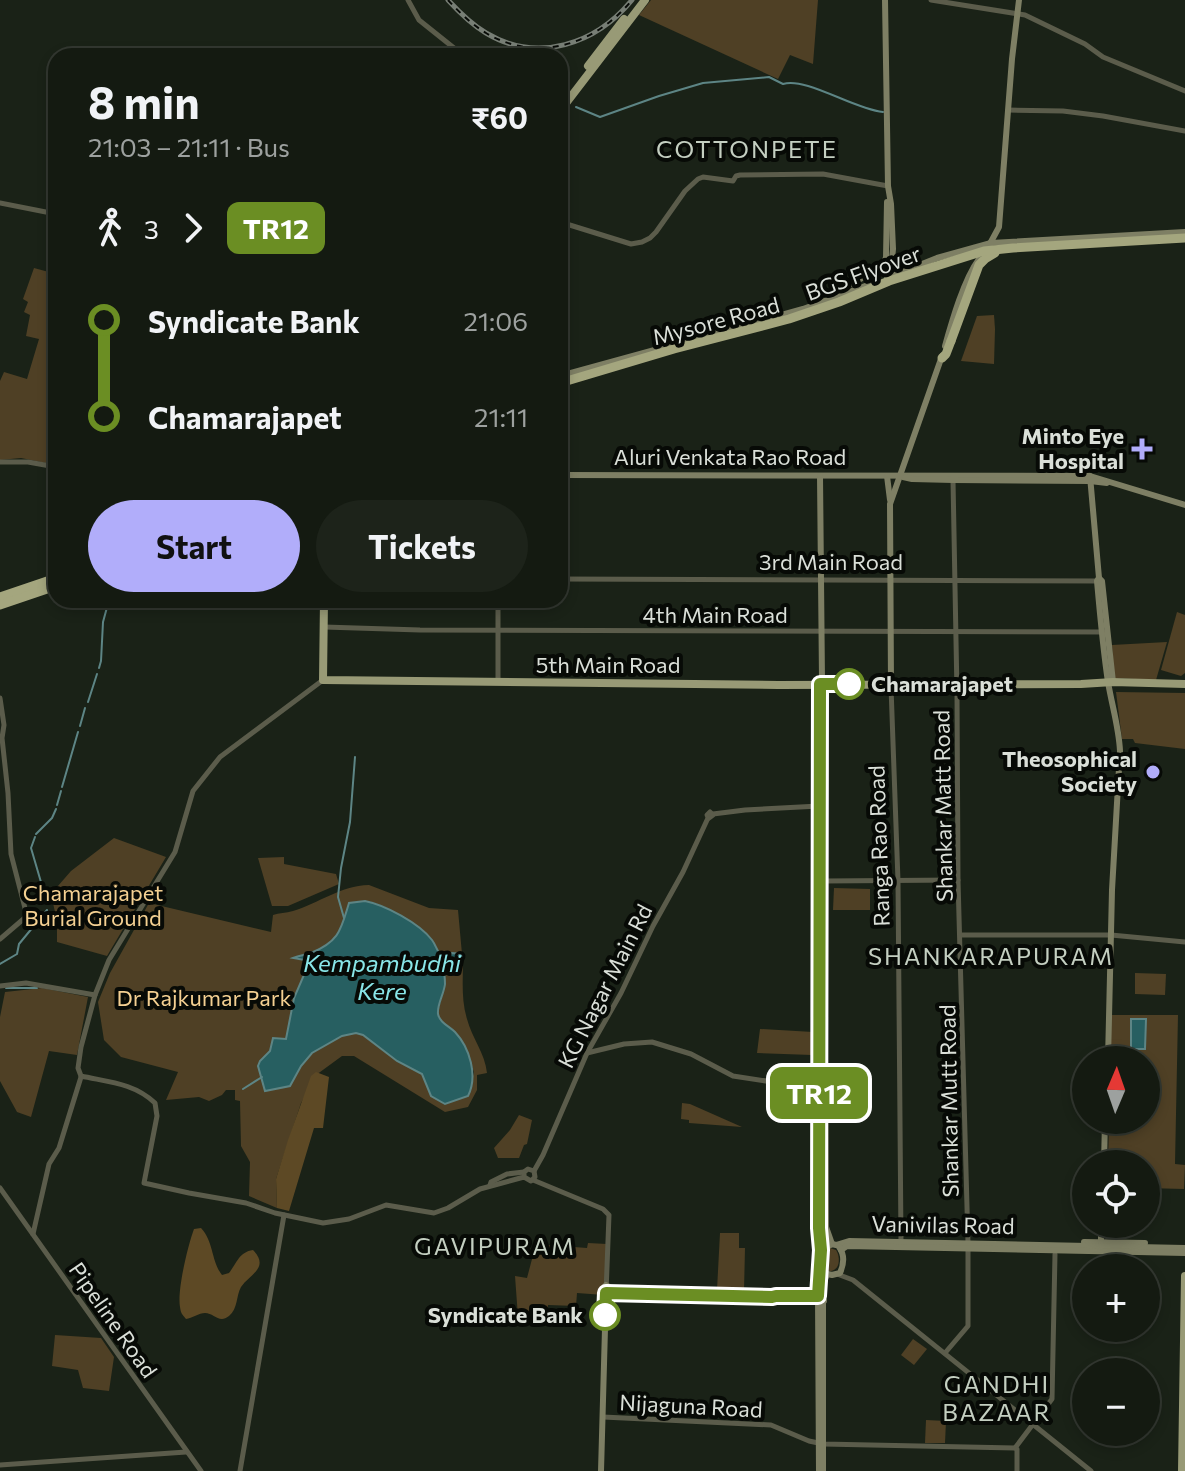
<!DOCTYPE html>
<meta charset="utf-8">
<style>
:root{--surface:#141a11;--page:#1d231a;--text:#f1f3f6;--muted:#9da19f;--line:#333831;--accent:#b1adfa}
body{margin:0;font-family:Commissioner,sans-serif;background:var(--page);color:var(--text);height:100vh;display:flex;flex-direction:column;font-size:30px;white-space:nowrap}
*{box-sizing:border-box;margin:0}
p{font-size:26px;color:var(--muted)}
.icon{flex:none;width:44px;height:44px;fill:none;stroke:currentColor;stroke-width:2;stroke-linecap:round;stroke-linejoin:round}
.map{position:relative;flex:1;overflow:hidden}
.side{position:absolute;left:48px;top:48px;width:520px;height:560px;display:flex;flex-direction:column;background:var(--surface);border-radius:24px;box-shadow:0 4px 12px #0003,0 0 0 2px var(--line)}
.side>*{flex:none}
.badge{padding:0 16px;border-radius:12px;font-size:28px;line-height:52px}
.needle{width:52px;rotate:2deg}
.controls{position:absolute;left:1072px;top:1046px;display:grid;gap:16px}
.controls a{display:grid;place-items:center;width:88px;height:88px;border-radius:50%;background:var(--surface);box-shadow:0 4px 12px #0003,0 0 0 2px var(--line);font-size:40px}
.map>.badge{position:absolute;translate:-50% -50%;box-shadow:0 0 0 4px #fff}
.legs{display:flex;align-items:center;gap:12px;height:88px;padding:0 40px;font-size:26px}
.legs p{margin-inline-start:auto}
.head{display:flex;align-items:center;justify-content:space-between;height:136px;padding:0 40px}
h1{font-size:44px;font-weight:700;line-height:60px}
.action{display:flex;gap:16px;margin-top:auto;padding:16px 40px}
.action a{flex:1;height:92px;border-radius:48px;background:var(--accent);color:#111;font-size:32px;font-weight:700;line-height:92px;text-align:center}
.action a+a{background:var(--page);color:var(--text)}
ul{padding:0 40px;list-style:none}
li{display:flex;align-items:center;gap:28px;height:96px;font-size:30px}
li i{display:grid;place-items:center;width:12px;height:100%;margin:0 10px;background:currentColor}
li i::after{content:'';width:20px;height:20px;margin:-10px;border:6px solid;border-radius:50%;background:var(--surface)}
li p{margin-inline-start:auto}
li:first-child i{background:linear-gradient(#0000 50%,currentColor 0)}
li:last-child i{background:linear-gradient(currentColor 50%,#0000 0)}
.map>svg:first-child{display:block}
</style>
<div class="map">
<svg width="1185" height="1471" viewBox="0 0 1185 1471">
<rect width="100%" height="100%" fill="#1a2217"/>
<g fill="#4f4025">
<path d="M651,0H818L813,64L790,55L778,79L639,15Z"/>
<path d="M34,268L56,274V465L21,458L0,460V381L4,372L27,379L39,339L26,336L30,315L24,312L28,302L23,299Z"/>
<path d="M994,315L995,329L994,364L961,361L977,316Z"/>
<path d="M1177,612L1185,615V673L1181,676L1161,670Z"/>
<path d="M1167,642L1156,680L1114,678L1112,645Z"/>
<path d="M1116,692L1185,693V749L1135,743L1133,739H1122Z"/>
<path d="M114,838L166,857L107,956L57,942V921L51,894L71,871Z"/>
<path d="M284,857V864L336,874L339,884L288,906H272L258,858Z"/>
<path d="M369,885L429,908L458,910L462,954L452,953L448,957C437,955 438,949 432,941C422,926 386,905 368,901C362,900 355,902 349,903C347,912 345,925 340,933C331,947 309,954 295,957L294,959L311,960L294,998L286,1040L270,1051L260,1061L290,1086L301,1066L312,1053L342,1036L356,1033L363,1035L397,1061L422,1074L431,1096L445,1104L468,1096L474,1072L466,1050L457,1034L439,1019L438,1012L445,984L443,965L446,963L454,965L463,960C463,979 461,1000 467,1019C472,1038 485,1053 487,1073L477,1075V1090L468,1107L445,1112L354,1056H342L316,1075L301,1103L276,1179L277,1208L249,1196L250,1162L241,1146L240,1101L235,1100V1090H226L222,1095L209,1101L199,1097L166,1100L178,1072L121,1057L104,1040L98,1002L110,973L149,903L271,932L273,915C279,913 286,913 293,911C319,903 340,886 369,885Z"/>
<path d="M834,888L870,889V910H833Z"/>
<path d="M1135,973L1166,974L1165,995L1135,994Z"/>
<path d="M42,988L88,997L77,1055L49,1051L31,1117L17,1112L0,1081V1017L5,992Z"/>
<path d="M1111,1015H1178L1175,1164L1185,1165L1184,1189L1146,1188V1164H1108L1109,1120H1146V1060H1110Z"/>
<path d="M760,1029L813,1032L812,1055L757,1053Z"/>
<path d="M682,1103L690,1104L742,1127L689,1123V1120L681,1119Z"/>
<path d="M519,1115L532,1120L527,1144L524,1145L519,1158H498L494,1148L510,1130Z"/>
<path d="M720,1233H739V1248H745L744,1291L717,1290Z"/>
<path d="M588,1243L607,1244L604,1295L577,1293L576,1306L548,1305L547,1318L518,1317L515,1276L527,1278L536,1244L587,1248Z"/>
<path d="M830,1248L836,1250C841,1258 840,1272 828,1271L824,1266L825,1253Z"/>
<path d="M55,1335L101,1338L114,1357L109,1391L83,1388L78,1370L52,1366Z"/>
<path d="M913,1339L927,1349L914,1365L901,1355Z"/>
<path d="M926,1420L946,1421L945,1443H925Z"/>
</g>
<g fill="#5d4925">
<path d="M316,1072L329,1077L323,1128H314L289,1211L277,1208L276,1179L288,1140L311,1076Z"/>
<path d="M201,1228C214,1242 211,1261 222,1275L229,1273C237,1263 239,1252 253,1250C270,1268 250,1274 241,1287C236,1296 238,1309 229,1316C219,1324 214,1313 205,1313C199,1313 192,1318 186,1319C182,1314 181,1314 180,1307C177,1290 188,1245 194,1229Z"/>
</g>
<g fill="#275f61" stroke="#5d8585" stroke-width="2">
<path d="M365,901C385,905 419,923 432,940C438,948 436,955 448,957L452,953L462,954L463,960L454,965L446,963L443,965C444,971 445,978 445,984C444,994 437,1004 438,1014C440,1023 449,1026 455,1032C470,1048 478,1076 468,1096L445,1104L431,1096L422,1074L397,1061L363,1035L356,1033L342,1036L312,1053L301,1066L290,1086L265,1091L258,1066L260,1061L270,1051L273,1038L286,1039L294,998L310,961L293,958C298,956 305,955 311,953C340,941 341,929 349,903Z"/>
<path d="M1131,1019H1146L1145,1049H1131Z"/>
</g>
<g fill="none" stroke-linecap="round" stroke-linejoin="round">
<g stroke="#5d8585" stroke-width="2">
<path d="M576,107L600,117L659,96L703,83L769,77L783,84C807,77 853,109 883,112"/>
<path d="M99,668L101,661L103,622L109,600"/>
<path d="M88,702L97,674"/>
<path d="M80,726L85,708"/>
<path d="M62,787L78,732"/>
<path d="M57,805L61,791"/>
<path d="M36,834L52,818L56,809"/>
<path d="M35,837L31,848L43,889"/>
<path d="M344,918L338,897L341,868L350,822L355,757"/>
<path d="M0,964L17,954L19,944L47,910"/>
<path d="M6,988H37"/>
<path d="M243,1089L262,1077"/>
</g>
<g stroke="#5b5c4b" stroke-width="5">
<path d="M408,0L419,20L464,56"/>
<path d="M931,0L1025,15L1085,44L1103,57L1185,91"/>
<path d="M1008,110L1063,111L1103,116L1185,131"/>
<path d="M0,203L56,214"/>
<path d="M560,222L631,244L642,242L650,238L656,232L685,191L698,179L703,177L733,181L736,176L740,175L823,174L888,186"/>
<path d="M0,462H28L56,467"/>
<path d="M560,579L1101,581"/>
<path d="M324,627L420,630L1105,632"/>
<path d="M323,680L220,757L193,791L175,852L109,960L95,995L81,1047L78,1068L81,1076C108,1082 134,1083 155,1103L157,1116L144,1183L189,1193L246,1203L275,1213L323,1223L349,1219L386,1205L434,1213L448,1208L480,1189L524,1177L531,1181L535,1177L534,1171L528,1169L524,1172V1177"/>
<path d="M498,682V600"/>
<path d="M891,687L898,881L901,1242"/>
<path d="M0,698L4,725L2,738L8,793L11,854L27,916L0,939"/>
<path d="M710,812L713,815L709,818L707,815Z"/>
<path d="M713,814L745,810L819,806"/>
<path d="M824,881L958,880"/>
<path d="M961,935H1111L1185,942"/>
<path d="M0,986L26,983L95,995"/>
<path d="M587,1053L624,1044L652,1042L691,1054L733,1076L819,1089"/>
<path d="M534,1171L543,1155L587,1053L621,993L653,926L683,872L708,818"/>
<path d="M533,1180L603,1209L609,1215L606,1293"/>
<path d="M490,1185L491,1182L507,1174L524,1172"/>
<path d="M0,1188L201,1471"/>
<path d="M33,1234L49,1164L59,1148L81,1077"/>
<path d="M837,1274L853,1280L1091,1471"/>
<path d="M945,1353L968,1326V1243L958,880L957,693L953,480"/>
<path d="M603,1417L771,1425L809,1441L823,1444L1015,1448"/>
<path d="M0,1465L186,1452"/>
<path d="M240,1471L284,1215"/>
<path d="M1017,1471V1449L1015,1448L1052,1399L1055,1254"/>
</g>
<g stroke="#7e7f64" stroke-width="6">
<path d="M885,0L888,186L891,204L893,249L890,279"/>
<path d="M986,251L999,227L1012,59L1019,0"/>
<path d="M886,258L887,202"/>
<path d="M887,278L937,258L991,243L1185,232"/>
<path d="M945,346C952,321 964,279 979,259"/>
<path d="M560,376L803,309L876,282"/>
<path d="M560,475L1090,476L1185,505"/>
<path d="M820,476L822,680"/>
<path d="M887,476L890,500"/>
<path d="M1090,476L1099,578L1097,581C1100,615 1103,649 1108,682C1112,706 1119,728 1120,751L1112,890L1108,1060"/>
<path d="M903,477L912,479L953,480L1090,481L1107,483"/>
<path d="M1099,578L1102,581L1113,682"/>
<path d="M891,684L890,504L942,356"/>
<path d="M823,731L826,1227L832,1244"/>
<path d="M1104,1164L1105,1120"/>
<path d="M1084,1242L1145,1243"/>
<path d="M1101,1242V1224"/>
<path d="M821,1250L832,1244L836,1245L849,1241L1185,1248"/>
<path d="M841,1250L847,1246L1185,1253"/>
<path d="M823,1273L832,1275L840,1273C844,1264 845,1255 839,1247"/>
<path d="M606,1285L617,1292"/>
<path d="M601,1471L606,1293L772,1297L824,1301"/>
<path d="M819,1471L818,1296L821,1250L819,1228L820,684L821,679"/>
<path d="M823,1471V1296L824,1282L827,1274"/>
</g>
<g stroke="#989a76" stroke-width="8">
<path d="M588,66L624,19"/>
<path d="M560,111L645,0"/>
<path d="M324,600L323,680L778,685L1081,684L1113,682L1185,684"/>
<path d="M1182,1471L1185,1276"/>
</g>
<g stroke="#a4a67e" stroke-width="9">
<path d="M942,358L946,354L951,341"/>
<path d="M0,597L56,578"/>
<path d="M0,605L56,586"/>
</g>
<defs>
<path id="rail" d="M448,0C459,12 471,24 486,33C538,64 596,44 632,0"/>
</defs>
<use href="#rail" stroke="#777e75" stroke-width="5"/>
<use href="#rail" stroke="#070a06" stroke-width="2" stroke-dasharray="6" stroke-linecap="butt"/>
<path stroke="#7e7f64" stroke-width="6" d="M834,300C845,279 875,279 886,258"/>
<g stroke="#a4a67e" stroke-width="9">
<path d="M951,341L979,265L985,259L995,253"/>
<path d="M560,383L674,349L789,319L839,302L889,281L984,251L1013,248L1185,238"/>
</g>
</g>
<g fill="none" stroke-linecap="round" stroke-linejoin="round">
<defs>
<path id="line-1" d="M605,1315L606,1293L772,1297L776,1296H818L821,1250L819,1228L820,684H849"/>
</defs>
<use href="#line-1" stroke="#fff" stroke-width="18"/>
<use href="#line-1" stroke="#6b8e23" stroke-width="12"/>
</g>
<g fill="#b1adfa" stroke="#070a06" stroke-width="3">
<path d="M1138 437h8v8h8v8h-8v8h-8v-8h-8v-8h8z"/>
<circle cx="1153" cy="772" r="8"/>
</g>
<g fill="#fff" stroke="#6b8e23" stroke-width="4">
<circle cx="849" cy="684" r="14"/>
<circle cx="605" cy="1315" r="14"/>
</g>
<g text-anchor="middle" stroke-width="8" stroke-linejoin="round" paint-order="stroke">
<g font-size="22" fill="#dadfd8" stroke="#070a06">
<text transform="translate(863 273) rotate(-20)" y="8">BGS Flyover</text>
<text transform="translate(716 321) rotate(-15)" y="8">Mysore Road</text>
<text x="730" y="465">Aluri Venkata Rao Road</text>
<text x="831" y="570">3rd Main Road</text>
<text x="715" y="623">4th Main Road</text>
<text x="608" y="673">5th Main Road</text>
<text transform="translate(943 806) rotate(-91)" y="8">Shankar Matt Road</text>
<text transform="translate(879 846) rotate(-92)" y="8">Ranga Rao Road</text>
<text transform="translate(605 986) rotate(-63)" y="8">KG Nagar Main Rd</text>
<text transform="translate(949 1101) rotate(-91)" y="8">Shankar Mutt Road</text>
<text transform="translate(943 1225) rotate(1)" y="8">Vanivilas Road</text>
<text transform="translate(113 1320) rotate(55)" y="8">Pipeline Road</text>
<text transform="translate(691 1406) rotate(3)" y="8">Nijaguna Road</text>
</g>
<g font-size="22" font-weight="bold" fill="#dadfd8" stroke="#070a06" text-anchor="end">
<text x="1124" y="444">Minto Eye<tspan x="1124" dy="25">Hospital</tspan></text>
<text x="1137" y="767">Theosophical<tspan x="1137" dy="25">Society</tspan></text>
</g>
<g font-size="22" font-weight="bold" fill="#dadfd8" stroke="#070a06" text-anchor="start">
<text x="871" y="692">Chamarajapet</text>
<text x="583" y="1323" text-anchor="end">Syndicate Bank</text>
</g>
<g font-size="22" fill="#f4d092" stroke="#070a06">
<text x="93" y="901">Chamarajapet<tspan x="93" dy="25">Burial Ground</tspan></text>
<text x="204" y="1006">Dr Rajkumar Park</text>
</g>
<g font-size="24" letter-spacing="2" fill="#c4cfc1" stroke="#070a06">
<text x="747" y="158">COTTONPETE</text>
<text x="991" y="965">SHANKARAPURAM</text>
<text x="495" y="1255">GAVIPURAM</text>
<text x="997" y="1393">GANDHI<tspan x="997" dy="28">BAZAAR</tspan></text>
</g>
<g font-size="24" font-style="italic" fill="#89e6e8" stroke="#070a06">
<text x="382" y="972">Kempambudhi<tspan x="382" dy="28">Kere</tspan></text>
</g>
</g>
</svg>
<div class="controls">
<a><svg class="needle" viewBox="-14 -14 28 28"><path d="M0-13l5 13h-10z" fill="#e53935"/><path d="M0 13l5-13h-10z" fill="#9da19f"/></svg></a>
<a><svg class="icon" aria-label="locate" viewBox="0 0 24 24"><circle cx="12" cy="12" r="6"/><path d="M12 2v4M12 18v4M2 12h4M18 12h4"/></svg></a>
<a>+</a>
<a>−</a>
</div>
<b class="badge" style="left:819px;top:1093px;background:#6b8e23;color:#fff">TR12</b>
<section class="side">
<div class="head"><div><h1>8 min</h1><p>21:03 – 21:11 · Bus</p></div><b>₹60</b></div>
<div class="legs"><svg class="icon" aria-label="walk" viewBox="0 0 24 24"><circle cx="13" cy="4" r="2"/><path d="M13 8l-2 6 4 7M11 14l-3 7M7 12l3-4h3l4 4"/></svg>3<svg class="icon" aria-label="forward" viewBox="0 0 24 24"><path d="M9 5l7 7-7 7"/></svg><b class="badge" style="background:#6b8e23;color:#fff">TR12</b></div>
<ul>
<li><i style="color:#6b8e23"></i><b>Syndicate Bank</b><p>21:06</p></li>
<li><i style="color:#6b8e23"></i><b>Chamarajapet</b><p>21:11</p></li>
</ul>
<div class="action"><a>Start</a><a>Tickets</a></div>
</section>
</div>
